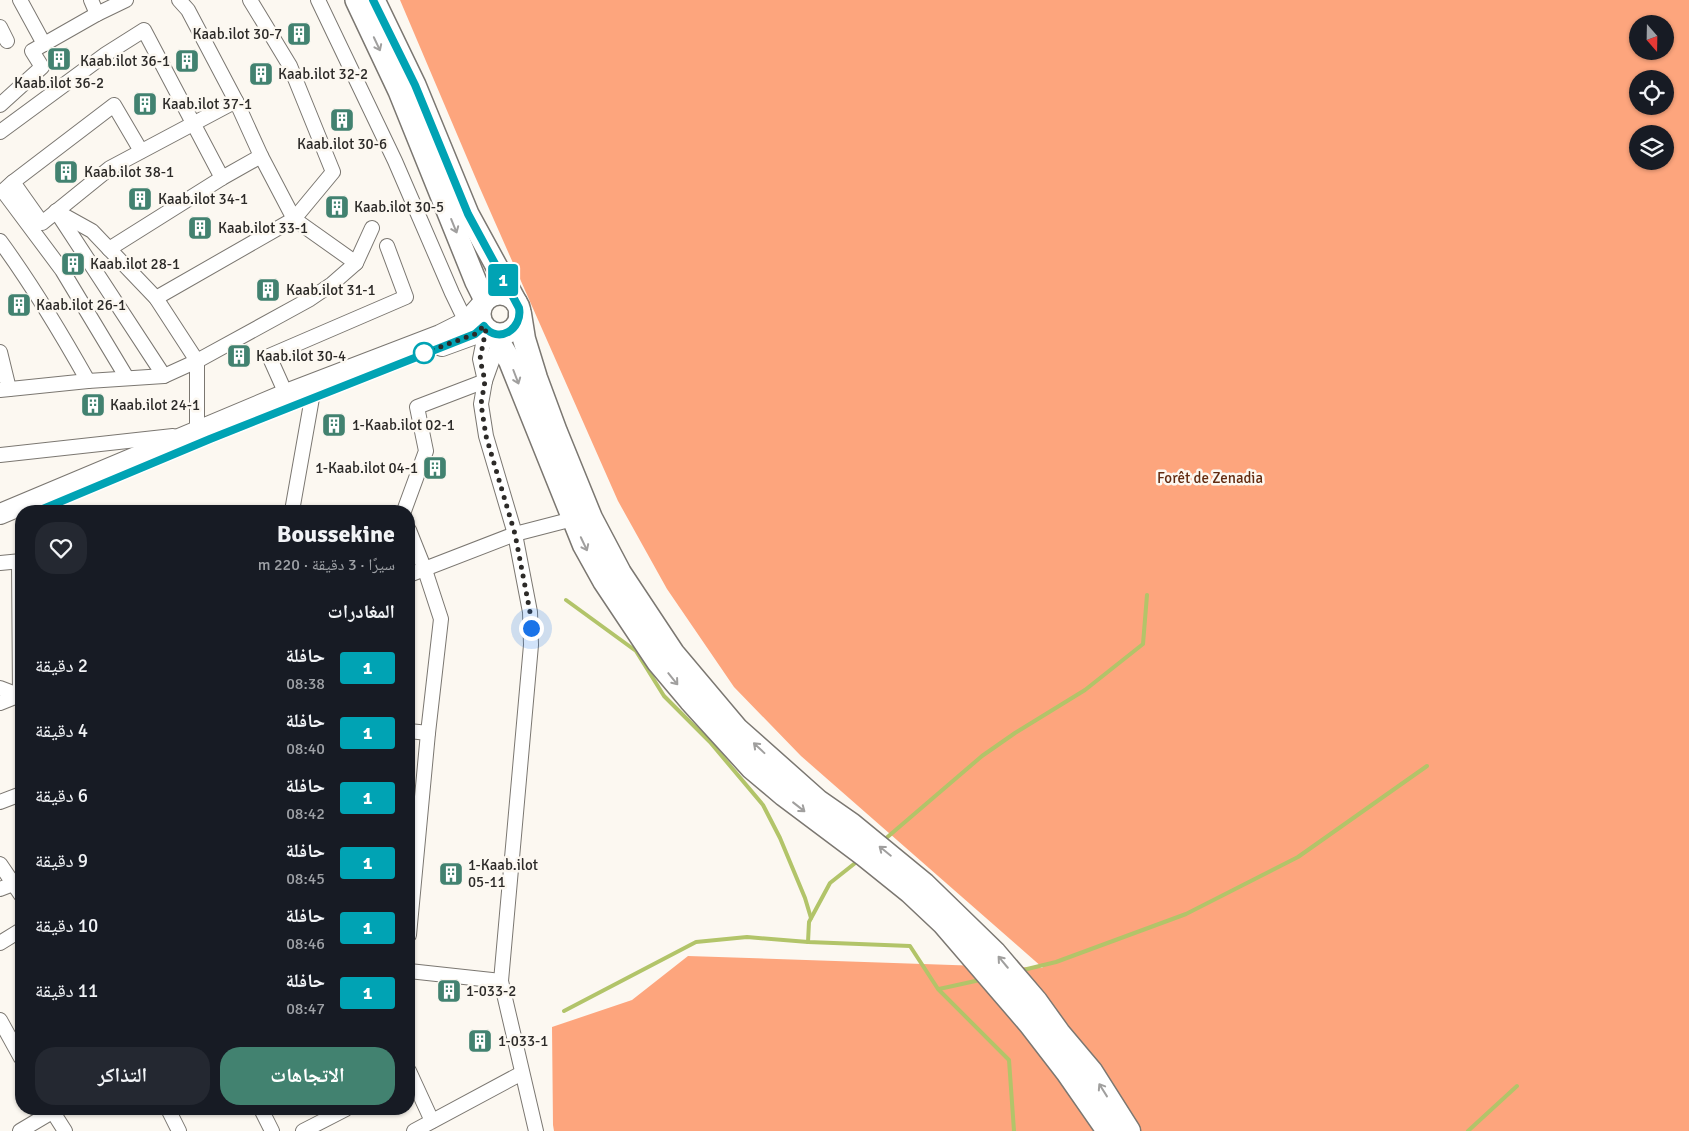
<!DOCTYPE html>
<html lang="ar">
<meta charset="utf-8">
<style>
:root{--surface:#171b24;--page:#242831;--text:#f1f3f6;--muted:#9ea1a6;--accent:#428270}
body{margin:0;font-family:Signika,"Noto Naskh Arabic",sans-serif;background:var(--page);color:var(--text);direction:rtl;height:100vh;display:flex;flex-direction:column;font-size:19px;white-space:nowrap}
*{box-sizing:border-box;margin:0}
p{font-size:16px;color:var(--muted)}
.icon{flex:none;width:28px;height:28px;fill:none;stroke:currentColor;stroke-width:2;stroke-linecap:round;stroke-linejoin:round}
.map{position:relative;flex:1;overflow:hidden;direction:ltr}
.sheet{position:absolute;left:15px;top:505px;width:400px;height:610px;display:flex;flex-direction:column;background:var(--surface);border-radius:20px;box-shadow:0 1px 4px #0004;direction:rtl}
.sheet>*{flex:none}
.badge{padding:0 10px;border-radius:4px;font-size:18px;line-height:32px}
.needle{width:32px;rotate:160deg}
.buttons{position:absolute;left:1629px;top:15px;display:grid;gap:10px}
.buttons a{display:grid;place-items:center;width:45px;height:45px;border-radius:50%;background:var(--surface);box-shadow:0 1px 4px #0004;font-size:25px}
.you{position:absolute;width:25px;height:25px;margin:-12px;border:4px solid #fff;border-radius:50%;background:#1a73e8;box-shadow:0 0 0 8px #1a73e833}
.map>.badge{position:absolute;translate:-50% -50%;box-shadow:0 0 0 2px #fff}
h2{padding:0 20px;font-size:19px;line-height:45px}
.round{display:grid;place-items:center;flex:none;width:52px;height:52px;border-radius:20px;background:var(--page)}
.summary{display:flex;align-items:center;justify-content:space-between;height:85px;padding:0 20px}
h1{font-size:24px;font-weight:700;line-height:38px}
.action{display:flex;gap:10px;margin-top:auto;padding:10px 20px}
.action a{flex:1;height:58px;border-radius:20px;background:var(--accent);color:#fff;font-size:20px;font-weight:700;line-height:58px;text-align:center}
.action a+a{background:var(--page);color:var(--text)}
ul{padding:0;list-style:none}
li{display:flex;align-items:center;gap:15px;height:65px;padding:0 20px}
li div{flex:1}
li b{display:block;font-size:19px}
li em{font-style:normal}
li .badge{min-width:55px;font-weight:700;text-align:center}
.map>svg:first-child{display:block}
</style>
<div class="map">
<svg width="1689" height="1131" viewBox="0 0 1689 1131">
<rect width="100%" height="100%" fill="#fcf8f1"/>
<path fill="#fda57d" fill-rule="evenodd" d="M400,0H1689V1131H554L553,1125L552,1027L632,1000L688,956L1043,968L801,756L734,687L667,589L618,501L479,186ZM1638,24H1665V51H1638ZM1638,79H1665V106H1638ZM1638,134H1665V161H1638Z"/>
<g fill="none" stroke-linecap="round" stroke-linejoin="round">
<g stroke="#b2c469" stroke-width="4">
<path d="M566,600L636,651L664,696L710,742L763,805L780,838L805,898L811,918"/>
<path d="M884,840L982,756L1015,733L1085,690L1143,644L1147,595"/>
<path d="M808,942L809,922L830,883L859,860"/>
<path d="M1019,971L1056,962L1186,914L1298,857L1427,766"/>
<path d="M939,989L980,980"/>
<path d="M564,1011L696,942L747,937L808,942L910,946L938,989L1009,1060L1014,1131"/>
<path d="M1468,1131L1517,1086"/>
</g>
<defs>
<g id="minor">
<path d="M20,0L44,44"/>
<path d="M91,0L97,14"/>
<path d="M179,0L188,10L236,101L261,156L294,219L356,263"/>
<path d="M318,0L395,161L452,293L466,322"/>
<path d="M0,27L7,41"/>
<path d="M0,105L42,67L32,51L97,14L126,0"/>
<path d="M0,132L106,54L144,30L222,178"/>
<path d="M13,182L114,105L141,151"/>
<path d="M56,211L92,231L156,298L197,361V431"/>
<path d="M58,214L164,376"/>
<path d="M0,241C33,286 61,333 88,381"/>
<path d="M109,249L222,178L261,156"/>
<path d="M156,298L294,219L333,172L290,66L250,0"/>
<path d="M500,339L485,381L481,404L486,436L515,534L530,612L531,645L501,981L536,1131"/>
<path d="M0,352L9,389"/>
<path d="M127,378L62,270L3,191L13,182L42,223L110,168L236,101"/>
<path d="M485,381L480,359L486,329"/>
<path d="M0,390L88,381L164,376L197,361L310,299L332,284L356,263L372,228"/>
<path d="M286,394L269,356L406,297L387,246"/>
<path d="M0,455L173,436"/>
<path d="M292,511L312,398"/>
<path d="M404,511L426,451L417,407L485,381"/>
<path d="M409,530L425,570L441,619L428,733L409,935"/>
<path d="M0,563L21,561"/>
<path d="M409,575L515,534L573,519"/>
<path d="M0,688L21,696"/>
<path d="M0,703L20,695L19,561"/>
<path d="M409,731L428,733"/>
<path d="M0,802L21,794"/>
<path d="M0,864L21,895"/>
<path d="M0,889L13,884"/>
<path d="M0,943L21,930"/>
<path d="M409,971L501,981"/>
<path d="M0,1020L21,1058"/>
<path d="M409,1071L432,1121"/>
<path d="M51,1109L65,1131"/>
<path d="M168,1109L179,1131"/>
<path d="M261,1109L272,1131"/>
<path d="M20,1131L57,1109"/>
<path d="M303,1131L346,1109"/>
<path d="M414,1131L522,1073"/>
</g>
<g id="secondary">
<path d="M442,346L475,334L484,326"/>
<path d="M0,514L286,394L440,335L466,322L481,305"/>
</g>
<g id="primary">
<path d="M356,0L399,91L476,282L485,300"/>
<path d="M374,0L415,85L468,214L516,302"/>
<circle cx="500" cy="314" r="20"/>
</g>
<g id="trunk">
<path d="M520,314L524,339L536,378L556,432L591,518L620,573L673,653L737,729L818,801L851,824L924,884L995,953L1036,1001L1059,1033L1091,1071L1129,1131"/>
<path d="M494,334L510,361L584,545L604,581L658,662L690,700L752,768L784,795L864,855L910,892L944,924L1030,1024L1067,1072L1108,1131"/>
</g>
</defs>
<use href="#minor" stroke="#7b7771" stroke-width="16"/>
<use href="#secondary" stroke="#7b7771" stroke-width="22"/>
<use href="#primary" stroke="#7b7771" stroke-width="24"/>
<use href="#trunk" stroke="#7b7771" stroke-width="25"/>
<use href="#minor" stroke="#fff" stroke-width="14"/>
<use href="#secondary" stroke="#fff" stroke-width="20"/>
<use href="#primary" stroke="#fff" stroke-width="21"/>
<use href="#trunk" stroke="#fff" stroke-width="22"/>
</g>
<defs><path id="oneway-shaft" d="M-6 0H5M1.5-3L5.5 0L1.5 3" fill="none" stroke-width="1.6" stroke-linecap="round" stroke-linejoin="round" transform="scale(1.25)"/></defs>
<g stroke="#a09f9e">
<use href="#oneway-shaft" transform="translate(377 44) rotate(65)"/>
<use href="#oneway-shaft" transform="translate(454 226) rotate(68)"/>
<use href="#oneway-shaft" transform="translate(516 377) rotate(69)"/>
<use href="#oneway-shaft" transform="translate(584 544) rotate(65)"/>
<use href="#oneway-shaft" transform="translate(673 679) rotate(51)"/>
<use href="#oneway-shaft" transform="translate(759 748) rotate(-137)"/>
<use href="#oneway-shaft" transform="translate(799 807) rotate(38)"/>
<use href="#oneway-shaft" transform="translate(885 851) rotate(-141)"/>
<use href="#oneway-shaft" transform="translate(1003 962) rotate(-130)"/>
<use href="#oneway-shaft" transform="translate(1103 1090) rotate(-122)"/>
</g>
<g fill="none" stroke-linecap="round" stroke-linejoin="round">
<defs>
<path id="line" d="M38,511L210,439L475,334L484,326C498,345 523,329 519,308L468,214L415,85L373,0"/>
</defs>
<use href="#line" stroke="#fff" stroke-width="11"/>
<use href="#line" stroke="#00a3b4" stroke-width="8"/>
<path stroke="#2c2a28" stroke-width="5" stroke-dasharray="0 9" d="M424,353L475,334L484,326L486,329L480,359L485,381L481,404L486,436L515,534L530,612L531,628"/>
</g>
<defs>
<symbol id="building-square" viewBox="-11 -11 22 22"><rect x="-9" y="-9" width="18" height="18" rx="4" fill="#428270" stroke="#fcf8f1"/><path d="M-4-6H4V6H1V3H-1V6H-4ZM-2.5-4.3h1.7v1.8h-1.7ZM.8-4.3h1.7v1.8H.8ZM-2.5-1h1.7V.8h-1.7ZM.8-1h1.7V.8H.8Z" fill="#fff"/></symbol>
</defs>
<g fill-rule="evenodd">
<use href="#building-square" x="285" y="20" width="28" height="28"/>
<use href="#building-square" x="45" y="45" width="28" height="28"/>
<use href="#building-square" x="173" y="47" width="28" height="28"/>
<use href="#building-square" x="247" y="60" width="28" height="28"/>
<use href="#building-square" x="131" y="90" width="28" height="28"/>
<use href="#building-square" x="328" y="106" width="28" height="28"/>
<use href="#building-square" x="52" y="158" width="28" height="28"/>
<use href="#building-square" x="126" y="185" width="28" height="28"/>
<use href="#building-square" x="323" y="193" width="28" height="28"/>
<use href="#building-square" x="186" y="214" width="28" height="28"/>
<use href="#building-square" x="59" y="250" width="28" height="28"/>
<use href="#building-square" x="254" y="276" width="28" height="28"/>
<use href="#building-square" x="5" y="291" width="28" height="28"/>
<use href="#building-square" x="225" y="342" width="28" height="28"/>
<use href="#building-square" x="79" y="391" width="28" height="28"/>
<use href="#building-square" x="320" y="411" width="28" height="28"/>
<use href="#building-square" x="421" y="454" width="28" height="28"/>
<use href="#building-square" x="437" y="860" width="28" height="28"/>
<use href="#building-square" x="435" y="977" width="28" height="28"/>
<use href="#building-square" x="466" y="1027" width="28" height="28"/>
</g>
<circle fill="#fff" stroke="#00a3b4" stroke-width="2.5" cx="424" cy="353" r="10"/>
<g text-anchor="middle" stroke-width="5" stroke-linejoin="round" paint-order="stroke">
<g font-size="15" fill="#2c2a28" stroke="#fcf8f1" text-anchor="start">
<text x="282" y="39" text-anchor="end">Kaab.ilot 30-7</text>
<text x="170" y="66" text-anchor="end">Kaab.ilot 36-1</text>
<text x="278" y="79">Kaab.ilot 32-2</text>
<text x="59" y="88" text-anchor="middle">Kaab.ilot 36-2</text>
<text x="162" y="109">Kaab.ilot 37-1</text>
<text x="342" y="149" text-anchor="middle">Kaab.ilot 30-6</text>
<text x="84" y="177">Kaab.ilot 38-1</text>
<text x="158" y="204">Kaab.ilot 34-1</text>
<text x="354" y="212">Kaab.ilot 30-5</text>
<text x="218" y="233">Kaab.ilot 33-1</text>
<text x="90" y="269">Kaab.ilot 28-1</text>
<text x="286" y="295">Kaab.ilot 31-1</text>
<text x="36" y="310">Kaab.ilot 26-1</text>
<text x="256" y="361">Kaab.ilot 30-4</text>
<text x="110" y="410">Kaab.ilot 24-1</text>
<text x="352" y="430">1-Kaab.ilot 02-1</text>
<text x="418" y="473" text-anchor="end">1-Kaab.ilot 04-1</text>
<text x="468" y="870">1-Kaab.ilot<tspan x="468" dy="17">05-11</tspan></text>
<text x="466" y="996">1-033-2</text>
<text x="498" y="1046">1-033-1</text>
</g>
<g font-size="15" fill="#622b10" stroke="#fcf8f1">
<text x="1210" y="483">Forêt de Zenadia</text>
</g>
</g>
</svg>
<div class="buttons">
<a><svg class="needle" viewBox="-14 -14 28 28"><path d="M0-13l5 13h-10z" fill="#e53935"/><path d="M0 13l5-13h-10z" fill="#9ea1a6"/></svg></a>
<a><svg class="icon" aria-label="locate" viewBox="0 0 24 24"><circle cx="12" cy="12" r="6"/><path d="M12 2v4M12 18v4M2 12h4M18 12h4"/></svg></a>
<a><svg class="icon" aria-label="layers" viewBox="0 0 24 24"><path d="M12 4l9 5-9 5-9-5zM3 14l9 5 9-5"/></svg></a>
</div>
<div class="you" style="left:531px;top:628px"></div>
<b class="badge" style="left:503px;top:280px;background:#00a3b4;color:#fff">1</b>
<section class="sheet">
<div class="summary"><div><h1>Boussekine</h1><p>سيرًا · 3 دقيقة · 220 m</p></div><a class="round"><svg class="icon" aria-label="heart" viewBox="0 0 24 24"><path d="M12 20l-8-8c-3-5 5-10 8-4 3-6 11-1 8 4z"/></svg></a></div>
<h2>المغادرات</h2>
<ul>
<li><span class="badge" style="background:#00a3b4;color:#fff">1</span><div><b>حافلة</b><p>08:38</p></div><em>2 دقيقة</em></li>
<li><span class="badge" style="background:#00a3b4;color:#fff">1</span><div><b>حافلة</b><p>08:40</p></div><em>4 دقيقة</em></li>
<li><span class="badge" style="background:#00a3b4;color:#fff">1</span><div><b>حافلة</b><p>08:42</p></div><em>6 دقيقة</em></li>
<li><span class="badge" style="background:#00a3b4;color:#fff">1</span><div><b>حافلة</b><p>08:45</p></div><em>9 دقيقة</em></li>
<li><span class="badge" style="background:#00a3b4;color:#fff">1</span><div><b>حافلة</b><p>08:46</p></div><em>10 دقيقة</em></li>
<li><span class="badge" style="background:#00a3b4;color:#fff">1</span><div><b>حافلة</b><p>08:47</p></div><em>11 دقيقة</em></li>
</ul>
<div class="action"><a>الاتجاهات</a><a>التذاكر</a></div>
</section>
</div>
